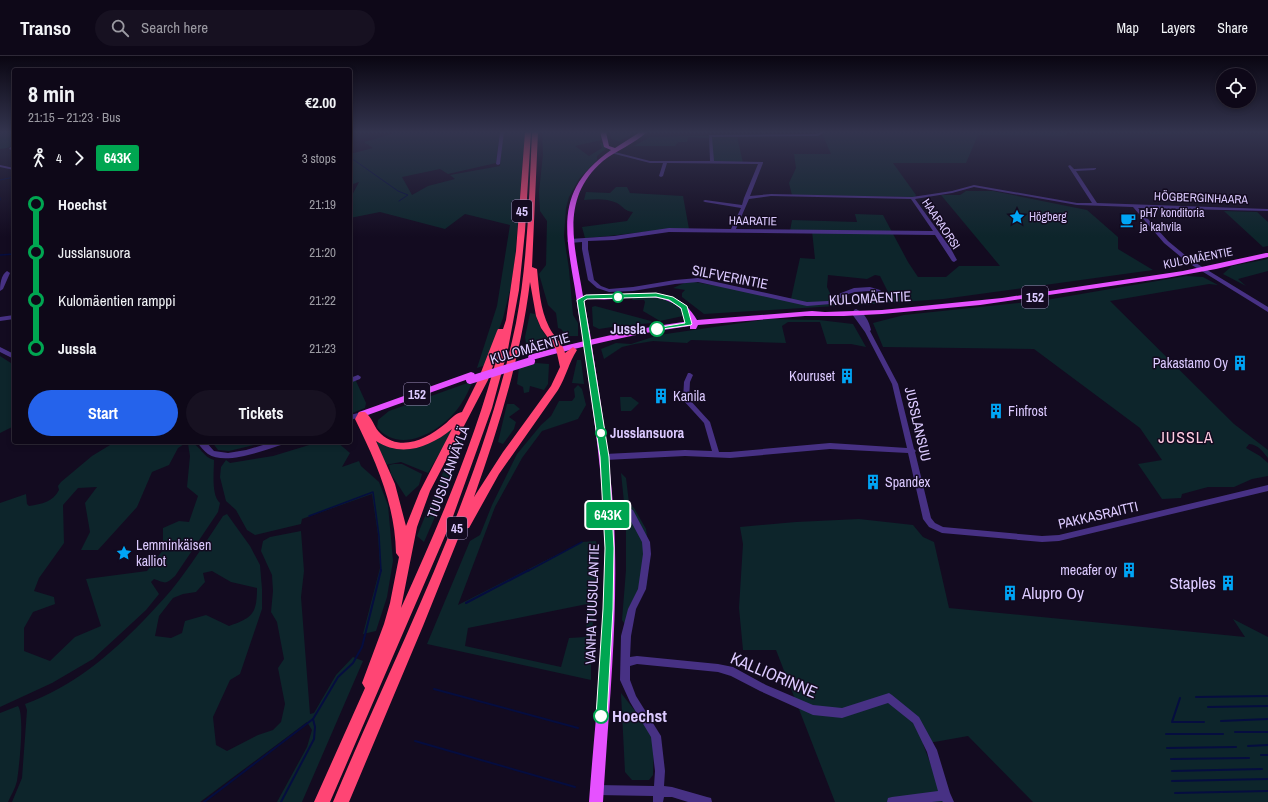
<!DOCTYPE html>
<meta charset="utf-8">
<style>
:root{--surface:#0e0818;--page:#171121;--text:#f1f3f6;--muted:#9b9aa2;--line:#2e2937;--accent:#2563eb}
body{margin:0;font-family:"Archivo Narrow",sans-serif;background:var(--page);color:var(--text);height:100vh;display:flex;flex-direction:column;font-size:15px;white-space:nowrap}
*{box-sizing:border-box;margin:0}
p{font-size:13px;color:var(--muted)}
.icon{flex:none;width:22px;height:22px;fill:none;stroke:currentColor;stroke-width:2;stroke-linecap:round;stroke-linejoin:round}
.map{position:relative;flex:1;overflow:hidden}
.sheet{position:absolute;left:12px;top:12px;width:340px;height:376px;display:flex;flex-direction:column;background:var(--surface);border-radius:4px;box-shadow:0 2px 6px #0003,0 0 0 1px var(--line)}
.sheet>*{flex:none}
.badge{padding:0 8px;border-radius:3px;font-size:14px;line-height:26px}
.fabs{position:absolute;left:1216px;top:12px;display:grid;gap:8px}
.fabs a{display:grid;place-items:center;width:40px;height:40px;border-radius:50%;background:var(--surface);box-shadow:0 2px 6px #0003,0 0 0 1px var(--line);font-size:20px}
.map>.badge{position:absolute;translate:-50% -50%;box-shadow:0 0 0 2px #fff}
.legs{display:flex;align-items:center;gap:6px;height:44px;padding:0 16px;font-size:13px}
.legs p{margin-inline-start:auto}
.head{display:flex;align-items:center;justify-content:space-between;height:68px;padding:0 16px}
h1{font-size:22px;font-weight:800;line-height:30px}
.button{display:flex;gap:8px;margin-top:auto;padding:8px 16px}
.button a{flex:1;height:46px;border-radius:24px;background:var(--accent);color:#fff;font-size:16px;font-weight:800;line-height:46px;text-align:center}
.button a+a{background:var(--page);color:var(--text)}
ul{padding:0 16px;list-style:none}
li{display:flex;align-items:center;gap:14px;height:48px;font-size:15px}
li i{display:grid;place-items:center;width:6px;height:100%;margin:0 5px;background:currentColor}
li i::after{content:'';width:10px;height:10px;margin:-5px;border:3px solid;border-radius:50%;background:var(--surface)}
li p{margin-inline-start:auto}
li:first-child i{background:linear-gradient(#0000 50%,currentColor 0)}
li:last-child i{background:linear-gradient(currentColor 50%,#0000 0)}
header{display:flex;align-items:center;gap:24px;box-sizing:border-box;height:56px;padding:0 20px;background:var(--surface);border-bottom:1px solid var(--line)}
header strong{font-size:19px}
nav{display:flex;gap:22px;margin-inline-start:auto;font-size:14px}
.search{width:280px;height:36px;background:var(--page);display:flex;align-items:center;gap:10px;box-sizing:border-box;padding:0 14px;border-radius:22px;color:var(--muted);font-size:15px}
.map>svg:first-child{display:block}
</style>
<header>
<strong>Transo</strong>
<div class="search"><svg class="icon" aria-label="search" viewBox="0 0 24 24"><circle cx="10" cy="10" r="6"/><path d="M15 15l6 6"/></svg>Search here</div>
<nav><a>Map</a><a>Layers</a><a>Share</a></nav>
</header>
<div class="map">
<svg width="1268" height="746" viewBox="0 0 1268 746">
<rect width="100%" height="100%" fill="#130b20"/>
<g fill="#0d252b" fill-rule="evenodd">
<path d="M0,76H14V88L7,92L0,93Z"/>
<path d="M391,76H500L496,107L448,118L440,113L402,121L412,139L428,130L455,123L450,119L500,110L503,76H525L515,203L511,230L503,262L486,309L477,312L497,250L510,169L465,158L445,173L380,156L350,162V143L359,126L350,129V98L373,92L364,86L392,78Z"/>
<path d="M542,76H599L601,84L575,90L589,100L602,92L600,87H602L607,92L597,100V104L579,123L569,141L566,152L564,180L569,213L573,259L578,267V280H567L561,273L558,272L556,257L548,249L539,218L546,209L547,165L540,155L539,136L543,98Z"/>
<path d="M610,76H636L619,85L611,83Z"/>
<path d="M824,76H1069L1064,80L978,79L966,107H893L916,139L915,141L792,139L789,127L796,112L794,98H831L823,80Z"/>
<path d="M1147,76H1268V77L1152,78Z"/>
<path d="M688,80H737L743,107H711L709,82L688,81L687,86H678L675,90H634L650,81Z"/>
<path d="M616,131H627L630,137L683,140L689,173C654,173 620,180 585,182L582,171L627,165L633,156C624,155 624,151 617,147C606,142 595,143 584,144L586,136L610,137Z"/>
<path d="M966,135H993L1087,154L1118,181V193L1153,214L943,243L859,249V246L890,240L880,220L875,219L867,223L828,219L827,231L836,250L704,258L682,241V237L685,234L673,232L689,225L791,243L800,202L815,203L812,175H790L792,164L857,166L855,158L883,159L908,206L918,221H946L959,210H1000L941,139H960Z"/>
<path d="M1224,155L1257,156L1268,166V190L1263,191Z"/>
<path d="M1268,203V215L1238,223L1246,230L1223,218L1232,210Z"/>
<path d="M1186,220L1203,221L1218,229L1209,228L1110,245L1234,368L1268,394V402C1262,395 1259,389 1249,388L1246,392L1260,400L1268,407V420L1252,423L1234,431H1208L1182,438L1181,442L1162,443L1138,408L1162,404L1140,372L1034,293L883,291L873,267L904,259L1046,244Z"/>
<path d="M653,240C664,243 684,245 683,260L660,265L643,255L645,246L644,244H632L633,242Z"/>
<path d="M595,250L651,265L652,267C634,269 616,270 599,273L593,270L592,251Z"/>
<path d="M530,257L535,258L541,273L548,283L542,287L538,293L527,296L525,281Z"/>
<path d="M769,263L819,264L853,268L866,291L851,288H827L820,266H788L782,270L786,287L691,284L687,287L653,285L635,288L622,291L604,303L601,293L616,287L631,288L659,279Z"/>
<path d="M0,300L14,309V370L0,377Z"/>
<path d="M577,304H581L584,328L572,327Z"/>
<path d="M536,307L549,308L548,328L544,334L530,330L529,336L524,337L523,331L517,328L519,311Z"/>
<path d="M354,325H356L366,347L365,352L350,358V327Z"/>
<path d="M473,325C469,333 466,341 461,348C445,373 401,401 377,371L378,364L389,355Z"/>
<path d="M578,329L582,333L586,349L578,363L542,375L522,402L495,451L458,549L582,486L596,485L598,496V547L594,558L591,581V624L427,588L470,485L480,479L492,449L517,398L541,369L551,360L559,345H572L575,341L574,333ZM587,548L586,581L569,582L561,611L465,590L468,572Z"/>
<path d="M620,341H631L639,347L631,355H621Z"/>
<path d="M507,348H514L520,353L509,361L516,366L514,373L503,388L498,386Z"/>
<path d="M458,365L428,417L401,406L385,409L375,382L405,391Z"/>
<path d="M463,380L462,391L444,440L424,486L417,480L443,416Z"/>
<path d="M115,386H187L178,392L169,409L152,416L137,451L98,494H81L90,476L85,447L97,431L78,432L63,449L64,487L39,522L34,535L54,541L55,548L33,556L24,572V595L50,605L75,581L101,570L86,523L147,515L163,494V472L179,465L189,466L198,440L187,431L190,400L188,388L191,386C201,391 203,401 214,404C214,415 211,440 220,447L218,456L175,520C165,529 166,527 154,523L151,526L159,538L146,554L93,603L52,627L0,651V447L26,438L27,448L29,450C42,448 53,446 59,434L58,430L61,426L92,400Z"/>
<path d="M212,386H266L229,395L218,394Z"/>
<path d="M319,386H337L350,397L342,411L359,405L361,410L379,426L388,449L393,505L387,541L376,575L363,578L380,512L378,479L372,438L302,463L301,468L255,479L247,474L236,454L226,445L220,421L221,411L226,404L230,407L273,400Z"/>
<path d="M394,408H402L422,418L419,429L406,441L391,418L389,409Z"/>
<path d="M621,417L626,422L629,447L634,452L646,473L649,493L647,528L634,556L630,575L622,564L626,514V465Z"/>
<path d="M227,458L250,490L260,509L262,533V553L240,618L230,624L213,661L216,689L227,695L258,679L273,674L281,666L285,648L278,612L284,603L277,566L271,556L273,535L272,519L261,495L263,485L270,481L301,475L304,515L301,541L310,658L314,657L336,619L353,601L363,605L302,746H277L307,691L312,674L307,666L200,746H12L22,722L27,654L25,648C72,631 109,600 144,564C156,551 169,538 180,523C195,503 209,481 223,460ZM212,515L231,526L257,532C257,557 253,562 229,570L206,559L185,565L182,577L171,582L155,580L159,560L173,542L183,538L196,536L205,526L203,517Z"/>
<path d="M859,463L913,469L923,481L934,486L949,552L1245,581L1233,563L1268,581V746H1033L968,680L923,688L945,746H835L776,594H743L739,552L743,488L740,471L796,466Z"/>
<path d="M621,637L650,674L654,690L653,719L649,724H632L625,716Z"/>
<path d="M18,650C25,659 19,712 17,725C15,733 11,739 8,746H0V657Z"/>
</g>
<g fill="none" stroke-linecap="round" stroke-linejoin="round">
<g stroke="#050d3f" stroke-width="1">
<path d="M350,104H354L398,135L408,139L399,145"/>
<path d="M0,124L14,121"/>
<path d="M0,142V144"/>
</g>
<g stroke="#050d3f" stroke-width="1.5">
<path d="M0,199L14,198"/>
<path d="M309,460L373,436L379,480L381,515"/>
<path d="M528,515L582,486"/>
</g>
<g stroke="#050d3f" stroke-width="2">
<path d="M466,547L529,514"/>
<path d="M434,633L578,672"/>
<path d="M1196,641L1268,640"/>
<path d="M1180,642L1172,666H1204"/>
<path d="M1208,651L1268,650"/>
<path d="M1221,665L1268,663"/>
<path d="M1235,676H1268"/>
<path d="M1166,678H1223"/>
<path d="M415,685L575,731"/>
<path d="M1248,690L1268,689"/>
<path d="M1167,692L1236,691"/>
<path d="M1261,699H1268"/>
<path d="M1171,703L1249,702"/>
<path d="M1172,715L1262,713"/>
<path d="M1172,725L1268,723"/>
<path d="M1175,737L1268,735"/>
<path d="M204,746L313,663"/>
<path d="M281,746L314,683L315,671L313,663L338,621L353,607L362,591L381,514"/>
</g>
<g fill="#473184" fill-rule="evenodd">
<path d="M500,76H504L500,108L498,109L496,108Z"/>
<path d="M820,76H825L818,80L712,81L714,105L763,106V107L750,140L771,138L912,141L952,135L974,129L1077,147H1092L1068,110L1070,109L1074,113L1096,112V113L1094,114L1076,115L1097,147L1268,153V155L1138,152L1168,185L1191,204L1268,251V256L1187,206L1164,187L1133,151L1077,149L974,131L952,137L915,143L951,193L957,204L954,206L952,205L935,179L669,176L614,184L588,185V193L594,224L601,230L609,233L633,231L675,224L698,222L807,246L828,245L841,237L854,232L870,231L880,234L883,238L880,240L878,239L876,236L870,235L855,236L845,239L831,248L807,250L698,226L675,228L633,235L609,236L597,232L588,224L582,193V186L570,187L567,185L570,183L614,180L669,172L731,173L741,152L705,146L703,145L705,144L742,149L744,142L758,108L667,107L663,120L661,121L659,120L663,107H650L611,97V95L650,105H710L709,79L817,78ZM771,140L911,143L933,175L736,173L749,143Z"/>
<path d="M13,88H14V95L9,93Z"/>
<path d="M0,109L14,112V114L0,111Z"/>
<path d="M7,215L10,217L3,233L0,235C0,228 1,219 7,215Z"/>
<path d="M856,253C865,257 869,265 871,274L870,275L898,328L914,393L916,395L915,396L931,462L935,467L943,471L1042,480L1059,479L1268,429V435L1059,485L1042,486L942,477L929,471L923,463L908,397L830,393L730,402L685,400L605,404L602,403L601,401L602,399L605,398L685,394L712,395L704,367L683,344L684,326L688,317H690L693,319L690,326L689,343L710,366L719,396H730L830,387L907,392L892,328L865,276L852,258L854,254Z"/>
<path d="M14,259V263L0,265V261Z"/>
<path d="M0,291L14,298V303L0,296Z"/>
<path d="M358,319L361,321L360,323L350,327V322Z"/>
<path d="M362,356H364L365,358L364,360L350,364V359Z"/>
<path d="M197,386H206L214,395L228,397L246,394L273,386H285L284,388C265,394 225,410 208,398C204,395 200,390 197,386Z"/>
<path d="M607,449H622L633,454L650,486L651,498L646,533L636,553L631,580L630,601L637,600L718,608L733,611L766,629L813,649L842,652L889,637L892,639L919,661L937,694L950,737L954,746H943L942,745L932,746H887L888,742L892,741L938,735L927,696L913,667L888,647L842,662L813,659L760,635L731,620L718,616L637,608L630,610V624L636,640L661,680L665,715L664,730L672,731L707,741L711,742L712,746H688L672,741H664L663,746H653V740L597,739L593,738L592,734L593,730L597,729L654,730L655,715L651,681L630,646L620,624L621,580L628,553L638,533L643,498L642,486L627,458L621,455L604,454L603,452L604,450Z"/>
</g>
<g fill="#e651ff" fill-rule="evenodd">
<path d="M600,76H606L609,90L615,92L640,76H647C634,88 617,94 603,105C559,143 575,190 583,240C592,237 602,240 611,239C644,237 678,230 697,264L812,255L825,256L882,254L1002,242L1183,215L1266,197H1268V201L1216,213L1166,222L980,249L882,258L844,260H805L698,269L696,273H690V270C636,277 584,290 532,304L529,303L528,301L529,299C582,285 636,272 690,265C673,234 642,241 612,243C604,244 596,243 587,243L584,245L590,277L586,279L582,277C578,257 576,237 572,216C563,162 562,129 611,94L604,91Z"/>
<path d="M589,294L593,297C603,362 614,427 615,492C617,577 608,662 603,746H589C595,662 606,577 605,492C604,427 594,362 585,297Z"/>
<path d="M471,316L474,317L475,319L474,321L365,360L362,361L358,358L359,356Z"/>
</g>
<g fill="#ff4574" fill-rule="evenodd">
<path d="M525,76H531L525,175L519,234L508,293L492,352L451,466L330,746H314L365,632L362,627L384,568L390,547L399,501L396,497C395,448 376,406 355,363L359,356H365C373,362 374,372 381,378C401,396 427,383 445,368C450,364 455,357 462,356L478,324L497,275L498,273H503L506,264L516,195ZM499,293C476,383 439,468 401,552L417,471L430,435L488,324ZM452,373L420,435L406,470L395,428L376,385C402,402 430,391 452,373Z"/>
<path d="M532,76H538L532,211L537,213C539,232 540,253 549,271C553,280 563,287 565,297L573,291L577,294C569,306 566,321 558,334L499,418L469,472L462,473L423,570L349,746H333C399,588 481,435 516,267C528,204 529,140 532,76ZM530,226L536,260L541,272L556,293L560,311L551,330L503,396L474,441C499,371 521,300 530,226Z"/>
</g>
<g stroke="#e651ff" stroke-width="8">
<path d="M586,277L589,297"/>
<path d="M470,324L531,305"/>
</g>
</g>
<linearGradient id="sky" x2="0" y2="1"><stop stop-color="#0a0612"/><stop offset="0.42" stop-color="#33344e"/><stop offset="1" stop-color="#33344e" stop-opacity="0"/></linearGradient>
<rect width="1268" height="181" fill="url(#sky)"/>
<path fill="#00a651" stroke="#fff" d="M656,237L673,241L687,250L692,268L691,269L655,274V272L685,267L681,252L669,244L656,241L587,243L584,245L609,401L614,492L613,553L607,660L605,664L601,666L598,664L596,660L603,553L605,492L600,401L577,244L586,239Z"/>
<defs>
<symbol id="sight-bare" viewBox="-9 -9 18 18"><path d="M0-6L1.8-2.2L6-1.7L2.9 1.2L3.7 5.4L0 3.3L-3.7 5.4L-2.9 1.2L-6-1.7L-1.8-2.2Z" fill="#00a5f5" stroke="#130b20" stroke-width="2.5" paint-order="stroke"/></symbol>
<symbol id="cafe-bare" viewBox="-9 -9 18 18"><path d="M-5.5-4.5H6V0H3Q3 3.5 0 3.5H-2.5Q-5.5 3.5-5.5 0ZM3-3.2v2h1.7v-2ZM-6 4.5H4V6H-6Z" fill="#00a5f5" stroke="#130b20" stroke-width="2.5" paint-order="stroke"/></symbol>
<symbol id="building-bare" viewBox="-9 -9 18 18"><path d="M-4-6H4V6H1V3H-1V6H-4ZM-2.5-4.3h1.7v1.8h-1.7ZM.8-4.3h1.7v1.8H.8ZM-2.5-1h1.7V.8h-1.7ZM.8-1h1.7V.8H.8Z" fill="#00a5f5" stroke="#130b20" stroke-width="2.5" paint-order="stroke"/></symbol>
</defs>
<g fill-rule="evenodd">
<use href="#sight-bare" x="1006" y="150" width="22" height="22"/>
<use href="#cafe-bare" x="1117" y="153" width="22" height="22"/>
<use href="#building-bare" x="1229" y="296" width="22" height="22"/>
<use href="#building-bare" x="836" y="309" width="22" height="22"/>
<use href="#building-bare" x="650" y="329" width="22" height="22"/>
<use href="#building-bare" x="985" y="344" width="22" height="22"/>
<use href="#building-bare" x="862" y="415" width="22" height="22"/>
<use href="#sight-bare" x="113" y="486" width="22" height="22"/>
<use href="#building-bare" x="1118" y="503" width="22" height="22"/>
<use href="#building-bare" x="1217" y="516" width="22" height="22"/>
<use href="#building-bare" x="999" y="526" width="22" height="22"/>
</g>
<g fill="#fff" stroke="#00a651" stroke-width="2">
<circle cx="618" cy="241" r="5"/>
<circle cx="657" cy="273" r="7"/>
<circle cx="601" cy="377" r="5"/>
<circle cx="601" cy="660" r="7"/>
</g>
<g text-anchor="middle" stroke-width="3" stroke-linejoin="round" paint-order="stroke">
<g font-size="12" fill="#dccaff" stroke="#130b20">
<text transform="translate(1201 142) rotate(2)" y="4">HÖGBERGINHAARA</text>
<text transform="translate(753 165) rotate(1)" y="4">HAARATIE</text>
<text transform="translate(941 168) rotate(56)" y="4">HAARAORSI</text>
<text transform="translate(1198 202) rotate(-11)" y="4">KULOMÄENTIE</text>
</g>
<g font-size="12" fill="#dccaff" stroke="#130b20" text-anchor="start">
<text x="1140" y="161">pH7 konditoria<tspan x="1140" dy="14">ja kahvila</tspan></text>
<text x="1029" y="165">Högberg</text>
</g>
<g fill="#130b20" stroke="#a091bc" stroke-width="1">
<rect x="512" y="144" width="20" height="22" rx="3"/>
<rect x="1022" y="230" width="26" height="22" rx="3"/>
<rect x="404" y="327" width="26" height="22" rx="3"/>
<rect x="447" y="461" width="20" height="22" rx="3"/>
</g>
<g font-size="13" font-weight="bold" fill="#dccaff">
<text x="522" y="160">45</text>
<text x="1035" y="246">152</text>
<text x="417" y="343">152</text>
<text x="457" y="477">45</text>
</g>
<g font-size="14" fill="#dccaff" stroke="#130b20">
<text transform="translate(730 221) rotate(11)" y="5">SILFVERINTIE</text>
<text transform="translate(870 242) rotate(-3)" y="5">KULOMÄENTIE</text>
<text transform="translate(530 292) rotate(-16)" y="5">KULOMÄENTIE</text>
<text transform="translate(918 368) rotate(77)" y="5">JUSSLANSUU</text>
<text transform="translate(448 416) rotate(-70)" y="5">TUUSULANVÄYLÄ</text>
<text transform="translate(1098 459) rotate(-13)" y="5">PAKKASRAITTI</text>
<text transform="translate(592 548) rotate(-88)" y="5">VANHA TUUSULANTIE</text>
</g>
<g font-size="14" font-weight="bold" fill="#dccaff" stroke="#130b20" text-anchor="end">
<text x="646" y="278">Jussla</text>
<text x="610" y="382" text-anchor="start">Jusslansuora</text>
</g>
<g font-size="14" fill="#dccaff" stroke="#130b20" text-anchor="start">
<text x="1228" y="312" text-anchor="end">Pakastamo Oy</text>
<text x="835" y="325" text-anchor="end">Kouruset</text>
<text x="673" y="345">Kanila</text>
<text x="1008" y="360">Finfrost</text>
<text x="885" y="431">Spandex</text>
<text x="136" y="494">Lemminkäisen<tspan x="136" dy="16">kalliot</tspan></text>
<text x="1117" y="519" text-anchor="end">mecafer oy</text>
</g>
<g font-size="16" letter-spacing="1" fill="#ffcce1" stroke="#130b20">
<text x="1186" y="387">JUSSLA</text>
</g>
<g font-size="17" fill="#dccaff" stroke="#130b20" text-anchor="end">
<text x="1216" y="533">Staples</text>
<text x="1022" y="543" text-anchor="start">Alupro Oy</text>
</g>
<g font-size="17" fill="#dccaff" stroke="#130b20">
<text transform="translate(774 619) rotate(23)" y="6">KALLIORINNE</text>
</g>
<g font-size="17" font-weight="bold" fill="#dccaff" stroke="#130b20" text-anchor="start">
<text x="612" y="666">Hoechst</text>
</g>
</g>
</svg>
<div class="fabs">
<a><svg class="icon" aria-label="locate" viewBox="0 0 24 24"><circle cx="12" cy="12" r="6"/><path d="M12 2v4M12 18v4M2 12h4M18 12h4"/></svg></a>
</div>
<b class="badge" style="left:608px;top:459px;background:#00a651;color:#fff">643K</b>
<section class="sheet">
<div class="head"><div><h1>8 min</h1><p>21:15 – 21:23 · Bus</p></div><b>€2.00</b></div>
<div class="legs"><svg class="icon" aria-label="walk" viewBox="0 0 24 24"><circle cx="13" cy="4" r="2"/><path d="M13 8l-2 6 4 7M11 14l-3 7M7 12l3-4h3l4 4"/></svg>4<svg class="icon" aria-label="forward" viewBox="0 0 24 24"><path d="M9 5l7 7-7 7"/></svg><b class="badge" style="background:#00a651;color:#fff">643K</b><p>3 stops</p></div>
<ul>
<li><i style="color:#00a651"></i><b>Hoechst</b><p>21:19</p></li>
<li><i style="color:#00a651"></i><span>Jusslansuora</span><p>21:20</p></li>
<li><i style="color:#00a651"></i><span>Kulomäentien ramppi</span><p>21:22</p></li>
<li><i style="color:#00a651"></i><b>Jussla</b><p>21:23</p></li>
</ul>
<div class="button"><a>Start</a><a>Tickets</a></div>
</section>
</div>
